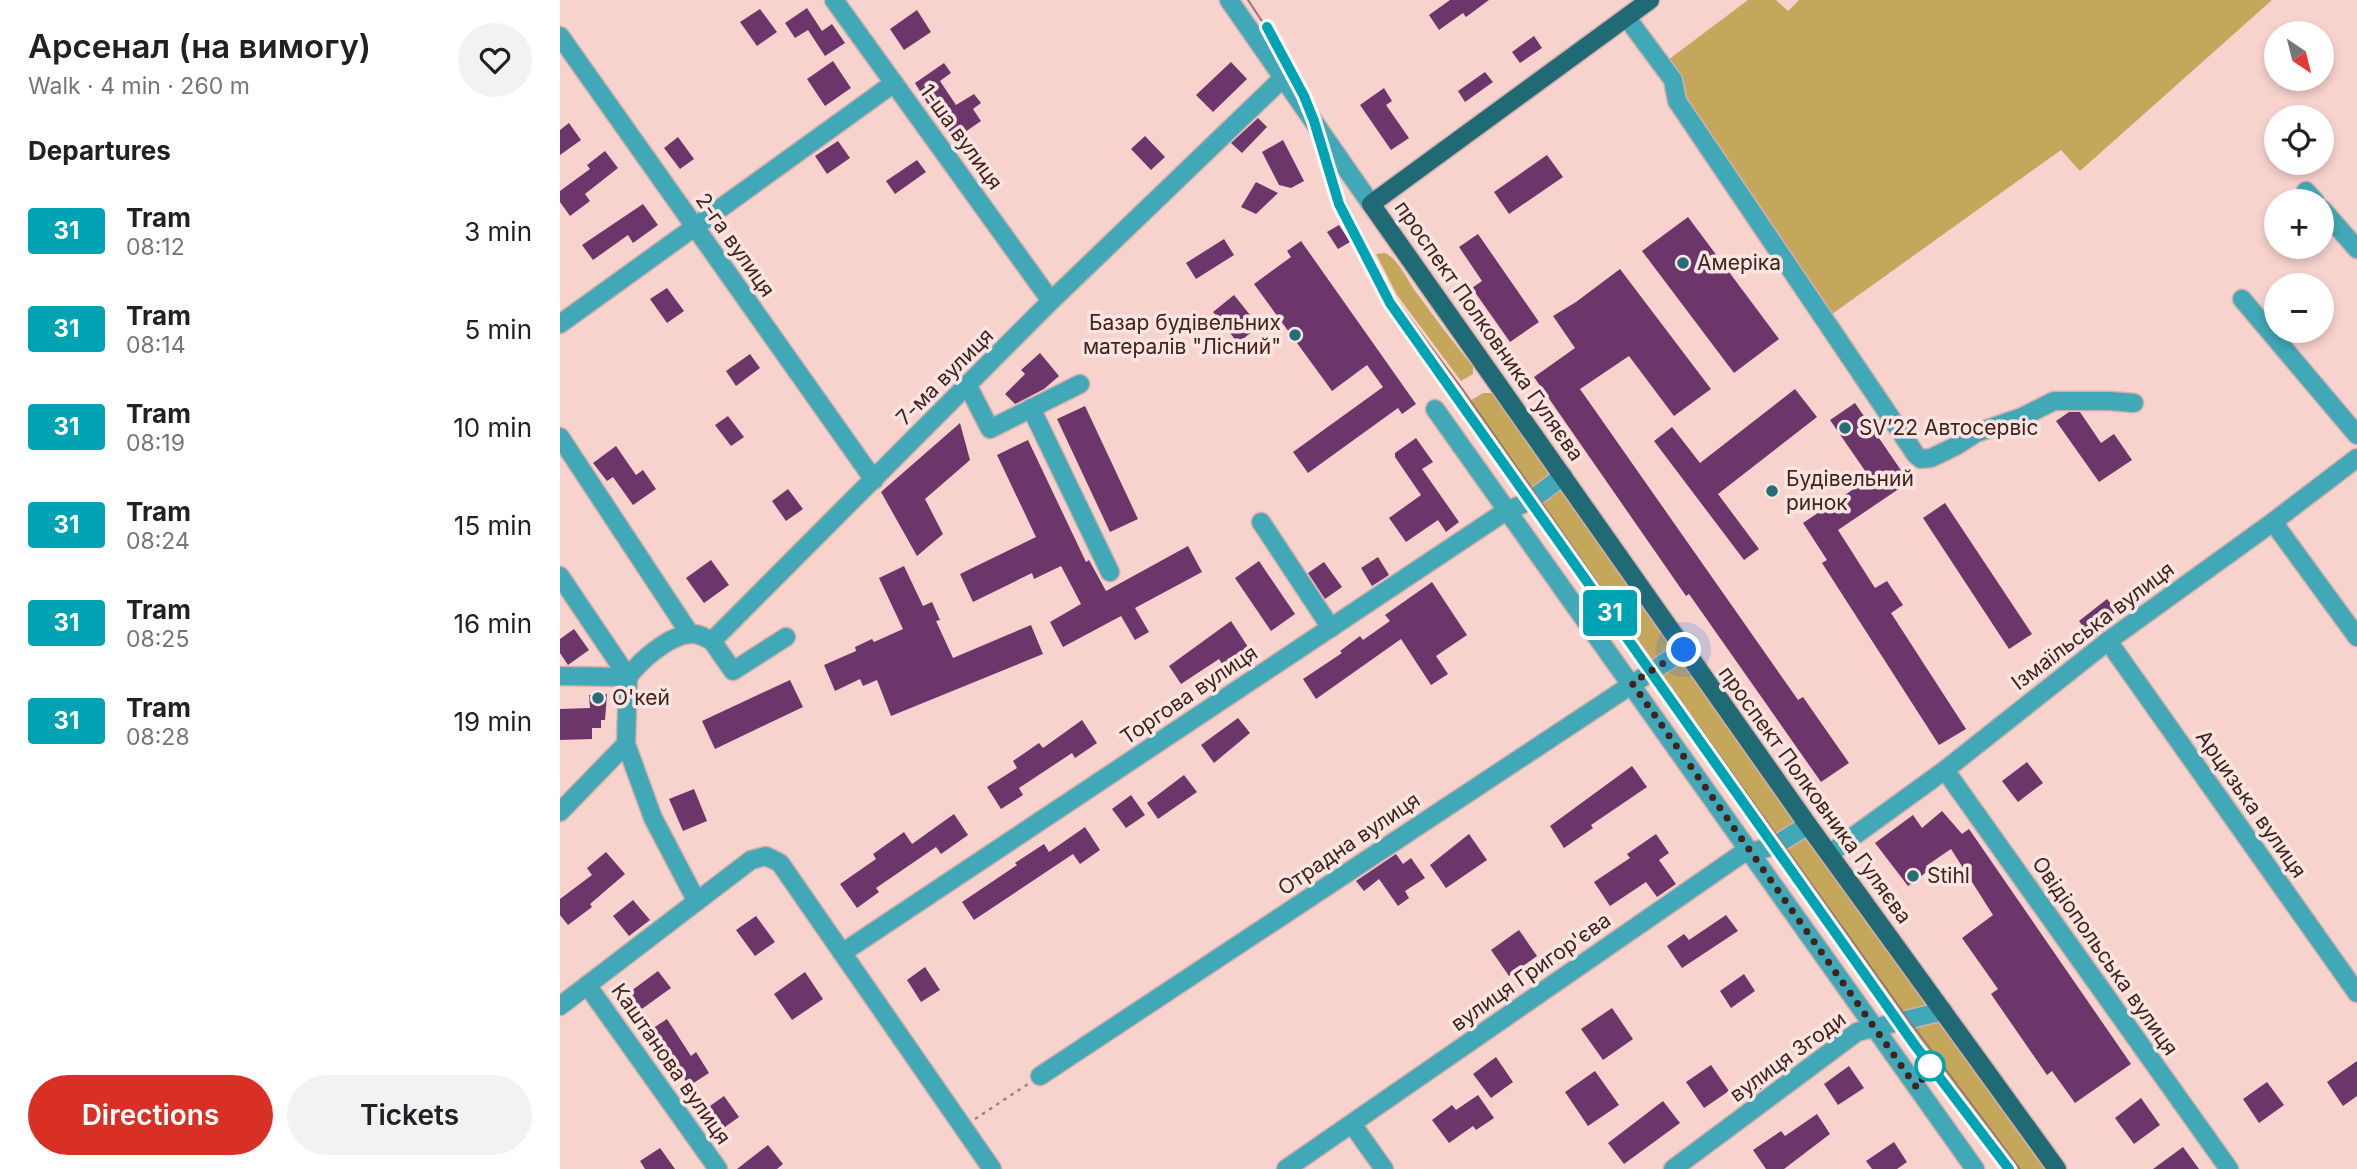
<!DOCTYPE html>
<meta charset="utf-8">
<style>
:root{--surface:#fff;--page:#f2f2f2;--text:#202124;--muted:#757577;--accent:#d93025}
body{margin:0;font-family:Inter,sans-serif;background:var(--page);color:var(--text);height:100vh;display:flex;flex-direction:column;font-size:26px;white-space:nowrap}
*{box-sizing:border-box;margin:0}
p{font-size:23px;color:var(--muted)}
.icon{flex:none;width:38px;height:38px;fill:none;stroke:currentColor;stroke-width:2;stroke-linecap:round;stroke-linejoin:round}
.map{position:relative;flex:1;overflow:hidden}
.side{display:flex;flex-direction:column;background:var(--surface);width:560px}
.side>*{flex:none}
.badge{padding:0 14px;border-radius:5px;font-size:24px;line-height:46px}
.needle{width:46px;rotate:145deg}
.fabs{position:absolute;left:1704px;top:21px;display:grid;gap:14px}
.fabs a{display:grid;place-items:center;width:70px;height:70px;border-radius:50%;background:var(--surface);box-shadow:0 4px 10px #0003;font-size:35px}
.you{position:absolute;width:35px;height:35px;margin:-18px;border:5px solid #fff;border-radius:50%;background:#1a73e8;box-shadow:0 0 0 10px #1a73e833}
.map>.badge{position:absolute;translate:-50% -50%;box-shadow:0 0 0 4px #fff}
h2{padding:0 28px;font-size:26px;line-height:63px}
.round{display:grid;place-items:center;flex:none;width:74px;height:74px;border-radius:37px;background:var(--page)}
.headline{display:flex;align-items:center;justify-content:space-between;height:119px;padding:0 28px}
h1{font-size:33px;font-weight:600;line-height:52px}
.primary-button{display:flex;gap:14px;margin-top:auto;padding:14px 28px}
.primary-button a{flex:1;height:80px;border-radius:42px;background:var(--accent);color:#fff;font-size:28px;font-weight:600;line-height:80px;text-align:center}
.primary-button a+a{background:var(--page);color:var(--text)}
ul{padding:0;list-style:none}
li{display:flex;align-items:center;gap:21px;height:98px;padding:0 28px}
li div{flex:1}
li b{display:block;font-size:26px}
li em{font-style:normal}
li .badge{min-width:77px;font-weight:700;text-align:center}
main{display:flex;flex:1;min-height:0}
.map>svg:first-child{display:block}
</style>
<main>
<section class="side">
<div class="headline"><div><h1>Арсенал (на вимогу)</h1><p>Walk · 4 min · 260 m</p></div><a class="round"><svg class="icon" aria-label="heart" viewBox="0 0 24 24"><path d="M12 20l-8-8c-3-5 5-10 8-4 3-6 11-1 8 4z"/></svg></a></div>
<h2>Departures</h2>
<ul>
<li><span class="badge" style="background:#00a3b4;color:#fff">31</span><div><b>Tram</b><p>08:12</p></div><em>3 min</em></li>
<li><span class="badge" style="background:#00a3b4;color:#fff">31</span><div><b>Tram</b><p>08:14</p></div><em>5 min</em></li>
<li><span class="badge" style="background:#00a3b4;color:#fff">31</span><div><b>Tram</b><p>08:19</p></div><em>10 min</em></li>
<li><span class="badge" style="background:#00a3b4;color:#fff">31</span><div><b>Tram</b><p>08:24</p></div><em>15 min</em></li>
<li><span class="badge" style="background:#00a3b4;color:#fff">31</span><div><b>Tram</b><p>08:25</p></div><em>16 min</em></li>
<li><span class="badge" style="background:#00a3b4;color:#fff">31</span><div><b>Tram</b><p>08:28</p></div><em>19 min</em></li>
</ul>
<div class="primary-button"><a>Directions</a><a>Tickets</a></div>
</section>
<div class="map">
<svg width="1797" height="1169" viewBox="0 0 1797 1169">
<rect width="100%" height="100%" fill="#f8d3ce"/>
<g fill="#c5a75b">
<path d="M1188,0H1216L1228,11L1239,0H1712L1520,171L1501,150L1268,317L1096,69Z"/>
<path d="M825,253C840,260 848,283 859,296C876,320 895,344 913,367V374L901,381L837,295L816,254Z"/>
<path d="M923,393H932L1487,1169H1439L900,407Z"/>
</g>
<g fill="#6c366b">
<path d="M890,0H929L906,17L903,13L879,30L869,15Z"/>
<path d="M247,8L262,31L272,24L285,43L265,56L248,30L235,38L225,23Z"/>
<path d="M200,9L217,32L197,46L180,22Z"/>
<path d="M357,10L371,32L344,50L330,29Z"/>
<path d="M974,36L982,48L960,63L952,52Z"/>
<path d="M273,61L291,88L265,106L247,79Z"/>
<path d="M671,62L687,79L653,112L636,95Z"/>
<path d="M384,63L391,73L380,81L396,105L414,94L421,103L413,109L421,121L395,139L386,127L383,129L355,83Z"/>
<path d="M925,72L933,82L905,102L898,91Z"/>
<path d="M824,88L832,101L826,105L849,138L831,150L800,105Z"/>
<path d="M698,118L707,127L682,153L671,143Z"/>
<path d="M9,123L21,140L0,155V130Z"/>
<path d="M585,136L605,157L591,170L571,149Z"/>
<path d="M118,137L134,159L120,169L104,148Z"/>
<path d="M723,140L744,181L731,188L719,185L702,152Z"/>
<path d="M278,141L290,158L267,174L255,156Z"/>
<path d="M45,151L58,168L25,194L30,201L10,216L0,202V191L30,169L27,165Z"/>
<path d="M987,155L1003,177L949,214L934,192Z"/>
<path d="M357,160L366,172L335,194L326,181Z"/>
<path d="M696,182L718,193L696,214L681,207Z"/>
<path d="M83,204L98,225L73,243L68,235L33,260L22,245Z"/>
<path d="M1128,217L1219,339L1174,373L1082,251Z"/>
<path d="M779,225L790,242L778,249L767,232Z"/>
<path d="M918,234L979,322L950,342L912,288L922,281L899,247Z"/>
<path d="M664,239L674,255L636,279L626,263Z"/>
<path d="M741,241L856,404L842,414L838,408L748,473L733,452L823,387L807,365L772,391L694,284L731,257L727,251Z"/>
<path d="M1060,269L1151,389L1114,416L1069,356L1020,389L1238,700L1243,697L1289,763L1261,782L1129,594L1126,596L974,377L1015,348L993,316L1016,302Z"/>
<path d="M107,288L124,311L107,323L90,299Z"/>
<path d="M674,295L699,326L678,343L653,312Z"/>
<path d="M480,353L499,376L484,389L455,404L445,394L465,374L461,370Z"/>
<path d="M190,354L200,368L176,386L166,371Z"/>
<path d="M1235,389L1257,417L1158,494L1199,549L1184,560L1094,441L1112,427L1140,463Z"/>
<path d="M1295,403L1349,482L1278,530L1315,588L1327,581L1343,605L1331,613L1406,729L1379,745L1262,563L1267,560L1243,523L1310,478L1270,420Z"/>
<path d="M525,406L578,519L550,532L497,419Z"/>
<path d="M1509,412H1520L1541,443L1554,434L1572,460L1539,482L1496,421Z"/>
<path d="M168,416L184,437L171,446L155,425Z"/>
<path d="M400,423L410,460L365,499L383,534L357,556L321,492Z"/>
<path d="M856,438L873,462L862,469L899,522L886,532L878,520L846,542L829,518L861,495L835,457V453Z"/>
<path d="M468,440L526,562L529,560L546,591L628,546L642,572L575,608L589,632L575,640L561,616L503,647L490,622L521,604L501,566L474,579L472,573L413,602L400,574L476,537L437,455Z"/>
<path d="M56,446L76,475L83,470L96,489L73,505L53,477L47,481L33,463Z"/>
<path d="M228,489L243,509L226,521L212,501Z"/>
<path d="M1385,503L1472,634L1449,649L1363,518Z"/>
<path d="M818,557L829,575L812,586L801,568Z"/>
<path d="M151,560L169,585L144,603L126,578Z"/>
<path d="M699,561L735,614L711,631L675,578Z"/>
<path d="M764,562L782,587L765,599L748,573Z"/>
<path d="M344,566L363,606L372,602L380,620L376,621L393,658L471,625L483,654L331,716L317,680L303,686L300,679L275,691L264,665L296,651L295,647L312,639L314,642L343,629L319,578Z"/>
<path d="M872,582L907,635L876,656L888,674L871,685L841,639L756,699L743,679L782,653L780,651L800,636L803,640L830,621L825,615Z"/>
<path d="M1547,599L1557,611L1551,615L1556,621L1532,639L1519,621Z"/>
<path d="M671,621L690,650L664,667L659,659L621,684L609,666Z"/>
<path d="M14,629L29,650L8,665L0,653V639Z"/>
<path d="M230,680L243,707L155,749L142,721Z"/>
<path d="M47,694L45,720H41V728H32V739L0,740V709L30,708L29,695Z"/>
<path d="M678,718L690,733L654,763L641,745Z"/>
<path d="M522,720L537,743L515,758L512,753L459,788L463,795L441,809L427,787L457,768L453,761L479,743L483,748Z"/>
<path d="M1467,762L1483,783L1458,802L1442,781Z"/>
<path d="M1072,766L1087,787L1031,825L1033,828L1004,848L990,826Z"/>
<path d="M624,775L637,792L598,819L587,803Z"/>
<path d="M134,789L147,821L123,831L109,799Z"/>
<path d="M571,795L585,815L566,828L552,809Z"/>
<path d="M1382,811L1402,834L1409,829L1571,1064L1515,1103L1492,1071L1487,1075L1431,994L1438,989L1402,938L1433,915L1391,849L1366,866L1369,870L1348,886L1315,843L1353,815L1362,828Z"/>
<path d="M394,814L408,835L381,854L376,847L316,888L319,892L297,908L280,884L316,859L313,854L344,832L352,844Z"/>
<path d="M525,827L540,850L520,864L513,854L414,920L402,902L457,865L455,863L484,844L489,852Z"/>
<path d="M909,834L927,860L886,888L870,865Z"/>
<path d="M1096,834L1109,853L1099,860L1116,884L1097,897L1086,882L1050,906L1034,882L1070,858L1067,854Z"/>
<path d="M46,852L65,874L30,904L32,907L8,925L0,915V899L32,875L27,868Z"/>
<path d="M836,854L843,864L851,858L865,878L845,891L849,898L838,906L819,879L804,891L796,881Z"/>
<path d="M73,900L90,920L69,936L53,916Z"/>
<path d="M1166,915L1178,931L1122,968L1107,946L1124,934L1129,940Z"/>
<path d="M196,916L215,942L195,956L176,930Z"/>
<path d="M959,930L977,956L949,976L931,950Z"/>
<path d="M365,967L380,990L361,1002L347,980Z"/>
<path d="M98,971L111,988L79,1011L67,994Z"/>
<path d="M245,972L263,999L232,1020L214,994Z"/>
<path d="M1184,974L1195,991L1171,1008L1160,991Z"/>
<path d="M1052,1008L1073,1039L1043,1060L1021,1029Z"/>
<path d="M107,1019L131,1056L136,1052L149,1073L129,1086L104,1048L96,1053L84,1034Z"/>
<path d="M936,1057L953,1082L931,1098L913,1074Z"/>
<path d="M1797,1061V1096L1783,1106L1767,1082Z"/>
<path d="M1151,1065L1169,1091L1144,1108L1126,1082Z"/>
<path d="M1289,1066L1304,1088L1278,1105L1264,1084Z"/>
<path d="M1035,1071L1059,1105L1028,1126L1005,1092Z"/>
<path d="M1200,1072L1209,1083L1190,1097L1181,1086Z"/>
<path d="M1707,1082L1724,1105L1699,1123L1683,1099Z"/>
<path d="M918,1095L934,1118L916,1130L913,1126L889,1143L872,1120L892,1105L896,1110Z"/>
<path d="M164,1096L179,1117L158,1132L143,1111Z"/>
<path d="M1581,1098L1600,1125L1574,1144L1555,1118Z"/>
<path d="M1103,1101L1120,1123L1064,1164L1048,1143Z"/>
<path d="M1257,1114L1270,1134L1224,1169H1206L1193,1150L1221,1131L1225,1136Z"/>
<path d="M1334,1142L1347,1162L1337,1169H1312L1306,1161Z"/>
<path d="M208,1145L223,1164L217,1169H177Z"/>
<path d="M1623,1147L1639,1169H1593Z"/>
<path d="M100,1148L115,1169H85L80,1161Z"/>
</g>
<g fill="none" stroke-linecap="round" stroke-linejoin="round">
<defs>
<g id="minor">
<path d="M274,0L491,301"/>
<path d="M669,0L811,204"/>
<path d="M1067,18L1113,80L1117,101L1356,455L1361,459L1371,458L1396,446L1416,433L1462,417L1494,401H1550L1574,403"/>
<path d="M0,36L314,480"/>
<path d="M1746,191L1755,201"/>
<path d="M1762,209L1797,249"/>
<path d="M1682,299L1797,435"/>
<path d="M0,324L334,83"/>
<path d="M408,386L430,429L520,384"/>
<path d="M471,408L550,572"/>
<path d="M875,409L1415,1169"/>
<path d="M0,437L130,634"/>
<path d="M701,522L771,628"/>
<path d="M1713,522L1797,458"/>
<path d="M0,576L68,677"/>
<path d="M152,641L173,671L226,637"/>
<path d="M1548,641L1797,993"/>
<path d="M0,676L68,677"/>
<path d="M68,677C81,660 109,635 131,634C139,633 145,638 152,641L491,301L724,77"/>
<path d="M66,744L93,818L136,900"/>
<path d="M1385,770L1669,1169"/>
<path d="M0,812L66,744L68,677"/>
<path d="M1269,854L1385,770L1548,641L1713,522L1797,637"/>
<path d="M282,953L946,511L970,501L1003,476"/>
<path d="M27,985L158,1169"/>
<path d="M0,1006L191,860L206,856L220,863L432,1169"/>
<path d="M480,1076L1124,650"/>
<path d="M792,1124L824,1169"/>
<path d="M726,1169L1180,855L1214,846L1248,825"/>
<path d="M1113,1169L1297,1032L1383,1011"/>
</g>
<path id="major" d="M1090,0L811,204L1248,825L1497,1169"/>
</defs>
<use href="#minor" stroke="#d4afab" stroke-width="21"/>
<use href="#major" stroke="#d4afab" stroke-width="21"/>
<path stroke="#a5817c" stroke-width="2.5" stroke-dasharray="3.5 5" stroke-linecap="butt" d="M415,1119L468,1084"/>
<use href="#minor" stroke="#41a8b7" stroke-width="18"/>
<use href="#major" stroke="#1f6a74" stroke-width="18"/>
<path stroke="#9a7672" stroke-width="2" d="M688,0L748,91L785,200L834,297L903,390L1096,667L1348,1019L1460,1169"/>
</g>
<g fill="none" stroke-linecap="round" stroke-linejoin="round">
<defs>
<path id="line" d="M707,27L744,96L754,121L779,204L830,303L1354,1044L1449,1169"/>
</defs>
<use href="#line" stroke="#fff" stroke-width="16"/>
<use href="#line" stroke="#00a3b4" stroke-width="10"/>
<path stroke="#43211d" stroke-width="7" stroke-dasharray="0 12.6" d="M1124,650L1072,683L1357,1088L1370,1066"/>
</g>
<g fill="#246e78" stroke="#f8e5e2" stroke-width="2.5">
<circle cx="1123" cy="263" r="7"/>
<circle cx="735" cy="335" r="7"/>
<circle cx="1285" cy="428" r="7"/>
<circle cx="1212" cy="491" r="7"/>
<circle cx="38" cy="698" r="7"/>
<circle cx="1353" cy="876" r="7"/>
</g>
<circle fill="#fff" stroke="#00a3b4" stroke-width="3.5" cx="1370" cy="1066" r="14"/>
<g text-anchor="middle" stroke-width="7" stroke-linejoin="round" paint-order="stroke">
<g font-size="21" fill="#43211d" stroke="#f8e5e2">
<text transform="translate(401 137) rotate(54)" y="7">1-ша вулиця</text>
<text transform="translate(175 245) rotate(55)" y="7">2-га вулиця</text>
<text transform="translate(929 331) rotate(55)" y="7">проспект Полковника Гуляєва</text>
<text transform="translate(385 377) rotate(-45)" y="7">7-ма вулиця</text>
<text transform="translate(1533 626) rotate(-37)" y="7">Ізмаїльська вулиця</text>
<text transform="translate(629 695) rotate(-34)" y="7">Торгова вулиця</text>
<text transform="translate(1255 795) rotate(54)" y="7">проспект Полковника Гуляєва</text>
<text transform="translate(1691 804) rotate(55)" y="7">Арцизька вулиця</text>
<text transform="translate(789 844) rotate(-34)" y="7">Отрадна вулиця</text>
<text transform="translate(1545 956) rotate(55)" y="7">Овідіопольська вулиця</text>
<text transform="translate(971 972) rotate(-35)" y="7">вулиця Григор'єва</text>
<text transform="translate(1228 1057) rotate(-36)" y="7">вулиця Згоди</text>
<text transform="translate(111 1064) rotate(55)" y="7">Каштанова вулиця</text>
</g>
<g font-size="21" fill="#43211d" stroke="#f8e5e2" text-anchor="start">
<text x="1137" y="270">Амеріка</text>
<text x="721" y="330" text-anchor="end">Базар будівельних<tspan x="721" dy="24">матералів "Лісний"</tspan></text>
<text x="1299" y="435">SV’22 Автосервіс</text>
<text x="1226" y="486">Будівельний<tspan x="1226" dy="24">ринок</tspan></text>
<text x="52" y="705">О'кей</text>
<text x="1367" y="883">Stihl</text>
</g>
</g>
</svg>
<div class="fabs">
<a><svg class="needle" viewBox="-14 -14 28 28"><path d="M0-13l5 13h-10z" fill="#e53935"/><path d="M0 13l5-13h-10z" fill="#757577"/></svg></a>
<a><svg class="icon" aria-label="locate" viewBox="0 0 24 24"><circle cx="12" cy="12" r="6"/><path d="M12 2v4M12 18v4M2 12h4M18 12h4"/></svg></a>
<a>+</a>
<a>−</a>
</div>
<div class="you" style="left:1124px;top:650px"></div>
<b class="badge" style="left:1050px;top:613px;background:#00a3b4;color:#fff">31</b>
</div>
</main>
